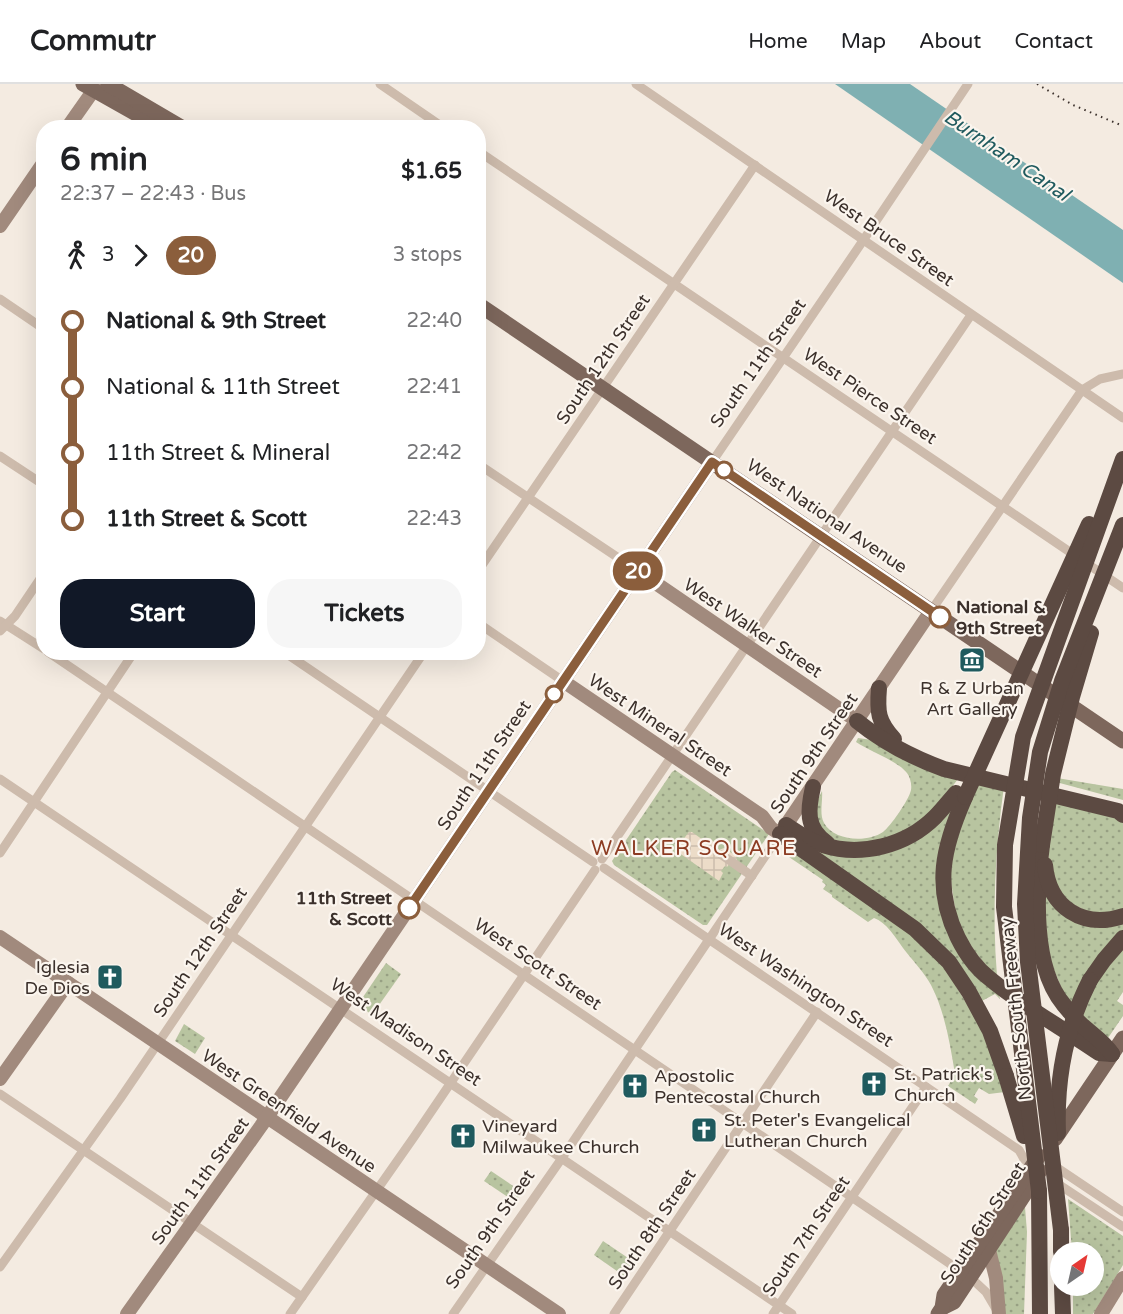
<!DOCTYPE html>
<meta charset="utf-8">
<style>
:root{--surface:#fff;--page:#f6f6f6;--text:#202124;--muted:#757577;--line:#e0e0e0;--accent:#111827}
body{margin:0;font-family:"Varela Round",sans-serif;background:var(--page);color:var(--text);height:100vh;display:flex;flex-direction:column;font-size:22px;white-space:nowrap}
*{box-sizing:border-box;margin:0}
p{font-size:20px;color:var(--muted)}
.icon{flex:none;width:33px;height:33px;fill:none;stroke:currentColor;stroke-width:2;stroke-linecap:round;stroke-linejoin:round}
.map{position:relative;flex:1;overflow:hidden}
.details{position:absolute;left:36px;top:36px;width:450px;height:540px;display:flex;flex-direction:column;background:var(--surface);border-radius:24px;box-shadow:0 6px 24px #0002}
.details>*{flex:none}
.badge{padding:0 12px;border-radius:20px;font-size:21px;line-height:39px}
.needle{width:39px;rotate:34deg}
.controls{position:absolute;left:1050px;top:1158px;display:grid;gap:12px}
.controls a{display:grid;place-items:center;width:54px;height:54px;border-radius:50%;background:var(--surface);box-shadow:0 6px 24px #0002;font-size:30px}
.map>.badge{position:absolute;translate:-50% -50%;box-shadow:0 0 0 3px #fff}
.legs{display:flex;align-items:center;gap:9px;height:66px;padding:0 24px;font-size:20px}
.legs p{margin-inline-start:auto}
.summary{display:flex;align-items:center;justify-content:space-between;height:102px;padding:0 24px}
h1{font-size:33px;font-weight:700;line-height:45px}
.button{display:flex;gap:12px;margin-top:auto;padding:12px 24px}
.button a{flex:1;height:69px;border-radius:24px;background:var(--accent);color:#fff;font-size:24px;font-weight:700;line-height:69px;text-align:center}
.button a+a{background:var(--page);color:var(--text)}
ul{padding:0 24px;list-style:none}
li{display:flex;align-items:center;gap:21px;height:66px;font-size:22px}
li i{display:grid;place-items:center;width:9px;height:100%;margin:0 8px;background:currentColor}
li i::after{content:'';width:15px;height:15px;margin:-8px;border:4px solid;border-radius:50%;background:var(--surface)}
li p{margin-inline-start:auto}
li:first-child i{background:linear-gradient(#0000 50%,currentColor 0)}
li:last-child i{background:linear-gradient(currentColor 50%,#0000 0)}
header{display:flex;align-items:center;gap:36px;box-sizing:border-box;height:84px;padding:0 30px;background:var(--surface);border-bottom:2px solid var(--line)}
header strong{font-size:28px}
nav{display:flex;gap:33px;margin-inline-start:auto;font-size:21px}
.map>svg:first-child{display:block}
</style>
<header>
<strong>Commutr</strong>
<nav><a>Home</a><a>Map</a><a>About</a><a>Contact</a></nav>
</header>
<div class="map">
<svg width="1123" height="1230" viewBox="0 0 1123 1230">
<defs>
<pattern id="grass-dots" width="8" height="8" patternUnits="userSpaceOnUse" patternTransform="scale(1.5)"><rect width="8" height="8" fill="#b8c4a0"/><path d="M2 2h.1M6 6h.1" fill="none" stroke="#97a083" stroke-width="1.8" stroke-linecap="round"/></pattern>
<pattern id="plaza-grid" width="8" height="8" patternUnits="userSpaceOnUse" patternTransform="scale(1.5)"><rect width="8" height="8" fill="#ecdcc8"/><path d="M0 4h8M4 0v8" fill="none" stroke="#cbbdac"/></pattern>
</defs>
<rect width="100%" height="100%" fill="#f4ebe1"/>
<g fill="url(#grass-dots)">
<path d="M858,654L872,656L961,691L936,724L897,753L857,761L826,754C817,735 811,728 822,707C823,717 819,730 824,739C834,757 867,759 883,748C890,743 909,716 911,706C912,700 910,693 907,689C898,677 869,667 856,658Z"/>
<path d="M675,686L769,750L707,841H703L614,781L612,777L672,688Z"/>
<path d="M1057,694L1123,705V716L1056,698Z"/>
<path d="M977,695L1004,702C995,766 992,828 997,892L990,887L958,846L948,776Z"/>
<path d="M957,714L940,815L998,907L1000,915L995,910L978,919L964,896L803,758L880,767Z"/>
<path d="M1053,714L1123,734V827L1098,832L1063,816L1048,780Z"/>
<path d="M785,763L891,831L941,878L983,946L1005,1008L989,1010L979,1004L974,1012L978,1015L975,1020L948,1002L955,990C950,960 945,928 931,901C924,888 912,876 903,864C896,854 886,838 874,834L868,838L832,813V811L823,805L826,801L822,798L823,796L783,769Z"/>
<path d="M1043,792L1056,820L1123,835V848L1072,922L1064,910L1046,867Z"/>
<path d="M1123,860V908L1117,917L1123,921V932L1108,954L1079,931L1088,908Z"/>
<path d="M386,879L401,890L372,931L359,921V919Z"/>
<path d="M184,940L205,954L195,970L175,957Z"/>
<path d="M491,1087L522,1108L515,1118L484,1097Z"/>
<path d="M1068,1115L1123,1152V1181L1093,1230H1073V1202H1094V1168H1072Z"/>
<path d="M1025,1123L1027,1148L1024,1230H1003L995,1168Z"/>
<path d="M603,1157L634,1178L624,1192L594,1171Z"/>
</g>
<path fill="url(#plaza-grid)" d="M689,748H692L703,756L708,754L712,756L719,766L724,764L736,772L737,777L730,779L727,783L725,782L721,787L723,789L719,797L675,766Z"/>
<path fill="#7fb0b2" d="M835,0H910L1123,146V199Z"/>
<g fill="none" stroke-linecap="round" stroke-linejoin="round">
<g stroke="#cdbbac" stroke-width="9">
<path d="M380,0L444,44"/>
<path d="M636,0L1123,334"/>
<path d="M478,67L1123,504"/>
<path d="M0,215L44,245"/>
<path d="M0,372L44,401"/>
<path d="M712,378L858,164L968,0"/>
<path d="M478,380L638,487"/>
<path d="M478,487L755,81"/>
<path d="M931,527L1082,306L1100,295L1123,290"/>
<path d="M0,537L44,565"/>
<path d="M478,539L563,597"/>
<path d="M0,547L15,532L44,489"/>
<path d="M48,568L971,1194L986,1208L996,1225"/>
<path d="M284,568L593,778"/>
<path d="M0,695L792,1230"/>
<path d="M0,769L134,568"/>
<path d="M722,771L752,792"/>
<path d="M602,775L971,231"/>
<path d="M604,784L1019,1066L1024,1075L1036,1085"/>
<path d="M0,1010L302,1213"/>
<path d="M1053,1081L1123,1128"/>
<path d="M1055,1098L1123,1143"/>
<path d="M0,1183L120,1015L424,568"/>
<path d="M290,1230L414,1053L595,786"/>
<path d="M453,1230L562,1074L780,750"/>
<path d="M614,1230L817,928"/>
<path d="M773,1230L926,1003"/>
</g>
<g stroke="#a18a7d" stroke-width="14">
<path d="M67,44L98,0"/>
<path d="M0,142L44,78"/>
<path d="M638,487L857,637"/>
<path d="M563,597L762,732L771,744L780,750L931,527"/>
<path d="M0,853L559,1230"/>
<path d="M0,995L68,899"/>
<path d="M987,1158L996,1194L999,1230"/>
<path d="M127,1230L261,1042L712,378"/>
<path d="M1101,1230L1123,1194"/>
</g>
<g stroke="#7d675c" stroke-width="15">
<path d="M83,0L161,44"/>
<path d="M108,0L183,44"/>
<path d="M478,220L1123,657"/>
<path d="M1055,1055L1123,954"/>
<path d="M942,1224L954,1218L1040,1087"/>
<path d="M938,1230L942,1224L944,1211L1039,1072"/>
</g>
<g stroke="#5c4a42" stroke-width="16">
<path d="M879,604C877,628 878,638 894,655"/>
<path d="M857,637C884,659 911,673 944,685L1118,727L1123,731"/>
<path d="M813,703C808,725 805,744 827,759"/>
<path d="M965,713C943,763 933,803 958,854C965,868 976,884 989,894C1022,922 1063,944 1099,969L1112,970"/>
<path d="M786,741C798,749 809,757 823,761C861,773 906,762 935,733C942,726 949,717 956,709"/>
<path d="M780,750L915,845L949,878L969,908L990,947L1006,992"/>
<path d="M1042,761C1036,808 1032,883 1064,921C1070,928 1076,936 1083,942C1094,952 1104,958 1112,970"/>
<path d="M1045,781C1049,824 1083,845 1123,832"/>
<path d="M1090,896L1104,876L1123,854"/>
<path d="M1039,1107L1040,1230"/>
<path d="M1061,1146V1168"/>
<path d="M1062,1202L1063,1230"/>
</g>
<path stroke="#3b302b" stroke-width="2" stroke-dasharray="1.5 4.5" stroke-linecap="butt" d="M1037,0L1073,21L1123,42"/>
<g stroke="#5c4a42" stroke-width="16">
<path d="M965,713L1089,440"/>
<path d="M1042,761L1053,690L1072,613L1091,549"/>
<path d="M1006,992L1024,1052"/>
<path d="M1058,1049C1056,996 1066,943 1090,896"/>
<path d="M1039,1107L1004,823L1005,761L1023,653L1123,375"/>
<path d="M1061,1146L1028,878L1025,820L1030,734L1040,668L1062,597L1123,441"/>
</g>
</g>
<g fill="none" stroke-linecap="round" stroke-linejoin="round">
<defs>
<path id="line-1" d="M409,824L712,378L940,533"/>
</defs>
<use href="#line-1" stroke="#fff" stroke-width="14"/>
<use href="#line-1" stroke="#8b5e3c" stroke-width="9"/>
</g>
<defs>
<symbol id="museum-square" viewBox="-11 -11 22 22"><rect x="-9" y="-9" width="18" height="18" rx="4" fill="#1f5a5e" stroke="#fbf5ee"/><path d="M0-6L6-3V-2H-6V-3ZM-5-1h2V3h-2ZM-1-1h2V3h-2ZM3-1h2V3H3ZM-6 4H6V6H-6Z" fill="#fff"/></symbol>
<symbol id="church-square" viewBox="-11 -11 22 22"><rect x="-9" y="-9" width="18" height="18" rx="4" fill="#1f5a5e" stroke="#fbf5ee"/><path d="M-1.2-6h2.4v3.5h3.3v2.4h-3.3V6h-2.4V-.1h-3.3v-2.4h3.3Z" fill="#fff"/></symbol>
</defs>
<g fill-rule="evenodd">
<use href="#museum-square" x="957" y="561" width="30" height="30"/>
<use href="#church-square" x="95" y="878" width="30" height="30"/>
<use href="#church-square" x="859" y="985" width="30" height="30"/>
<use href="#church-square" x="620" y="987" width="30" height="30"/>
<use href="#church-square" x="689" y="1031" width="30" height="30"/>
<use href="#church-square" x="448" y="1037" width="30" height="30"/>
</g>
<g fill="#fff" stroke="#8b5e3c" stroke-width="3">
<circle cx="724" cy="386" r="8"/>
<circle cx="940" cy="533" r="10"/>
<circle cx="554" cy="610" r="8"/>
<circle cx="409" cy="824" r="10"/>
</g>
<g text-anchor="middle" stroke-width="4.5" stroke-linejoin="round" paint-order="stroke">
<g font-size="18" fill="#3b302b" stroke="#fbf5ee">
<text transform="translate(889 154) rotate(35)" y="6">West Bruce Street</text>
<text transform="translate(603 275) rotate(-56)" y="6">South 12th Street</text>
<text transform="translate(758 279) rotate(-55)" y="6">South 11th Street</text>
<text transform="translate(870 312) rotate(34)" y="6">West Pierce Street</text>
<text transform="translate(827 432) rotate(34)" y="6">West National Avenue</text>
<text transform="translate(753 544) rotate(34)" y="6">West Walker Street</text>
<text transform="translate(660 641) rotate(34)" y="6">West Mineral Street</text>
<text transform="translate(814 669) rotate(-56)" y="6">South 9th Street</text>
<text transform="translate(484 681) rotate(-56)" y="6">South 11th Street</text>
<text transform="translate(200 868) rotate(-56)" y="6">South 12th Street</text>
<text transform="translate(538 880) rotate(34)" y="6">West Scott Street</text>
<text transform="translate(806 901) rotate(34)" y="6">West Washington Street</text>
<text transform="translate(1016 925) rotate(-96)" y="6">North-South Freeway</text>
<text transform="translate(406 948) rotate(34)" y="6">West Madison Street</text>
<text transform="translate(289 1027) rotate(34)" y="6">West Greenfield Avenue</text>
<text transform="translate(200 1097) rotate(-54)" y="6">South 11th Street</text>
<text transform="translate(983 1139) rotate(-57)" y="6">South 6th Street</text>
<text transform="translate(490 1145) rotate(-55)" y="6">South 9th Street</text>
<text transform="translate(652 1145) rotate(-56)" y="6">South 8th Street</text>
<text transform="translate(806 1152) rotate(-56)" y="6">South 7th Street</text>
</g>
<g font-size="18" font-weight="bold" fill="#3b302b" stroke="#fbf5ee" text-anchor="start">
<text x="956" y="529">National &amp;<tspan x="956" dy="21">9th Street</tspan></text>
<text x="392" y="820" text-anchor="end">11th Street<tspan x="392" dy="21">&amp; Scott</tspan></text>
</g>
<g font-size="18" fill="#3b302b" stroke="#fbf5ee" text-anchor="start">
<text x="972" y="610" text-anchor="middle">R &amp; Z Urban<tspan x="972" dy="21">Art Gallery</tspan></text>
<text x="90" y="889" text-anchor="end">Iglesia<tspan x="90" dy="21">De Dios</tspan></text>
<text x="894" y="996">St. Patrick's<tspan x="894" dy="21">Church</tspan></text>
<text x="654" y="998">Apostolic<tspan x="654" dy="21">Pentecostal Church</tspan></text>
<text x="724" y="1042">St. Peter's Evangelical<tspan x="724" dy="21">Lutheran Church</tspan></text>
<text x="482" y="1048">Vineyard<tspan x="482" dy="21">Milwaukee Church</tspan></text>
</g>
<g font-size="20" font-style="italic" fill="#1f5a5e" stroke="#fbf5ee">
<text transform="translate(1007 71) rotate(34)" y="7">Burnham Canal</text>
</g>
<g font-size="21" letter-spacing="1.5" fill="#8c3b22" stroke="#fbf5ee">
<text x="694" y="771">WALKER SQUARE</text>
</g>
</g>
</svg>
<div class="controls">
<a><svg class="needle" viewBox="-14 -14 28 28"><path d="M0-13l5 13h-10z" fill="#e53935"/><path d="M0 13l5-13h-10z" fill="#757577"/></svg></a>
</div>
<b class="badge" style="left:638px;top:487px;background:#8b5e3c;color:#fff">20</b>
<section class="details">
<div class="summary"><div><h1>6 min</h1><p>22:37 – 22:43 · Bus</p></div><b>$1.65</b></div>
<div class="legs"><svg class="icon" aria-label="walk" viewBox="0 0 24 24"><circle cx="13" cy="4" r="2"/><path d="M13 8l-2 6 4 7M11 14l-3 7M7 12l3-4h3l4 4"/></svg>3<svg class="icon" aria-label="forward" viewBox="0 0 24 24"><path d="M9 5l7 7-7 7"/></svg><b class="badge" style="background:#8b5e3c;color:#fff">20</b><p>3 stops</p></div>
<ul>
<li><i style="color:#8b5e3c"></i><b>National &amp; 9th Street</b><p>22:40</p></li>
<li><i style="color:#8b5e3c"></i><span>National &amp; 11th Street</span><p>22:41</p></li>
<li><i style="color:#8b5e3c"></i><span>11th Street &amp; Mineral</span><p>22:42</p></li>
<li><i style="color:#8b5e3c"></i><b>11th Street &amp; Scott</b><p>22:43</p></li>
</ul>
<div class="button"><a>Start</a><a>Tickets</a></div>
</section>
</div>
